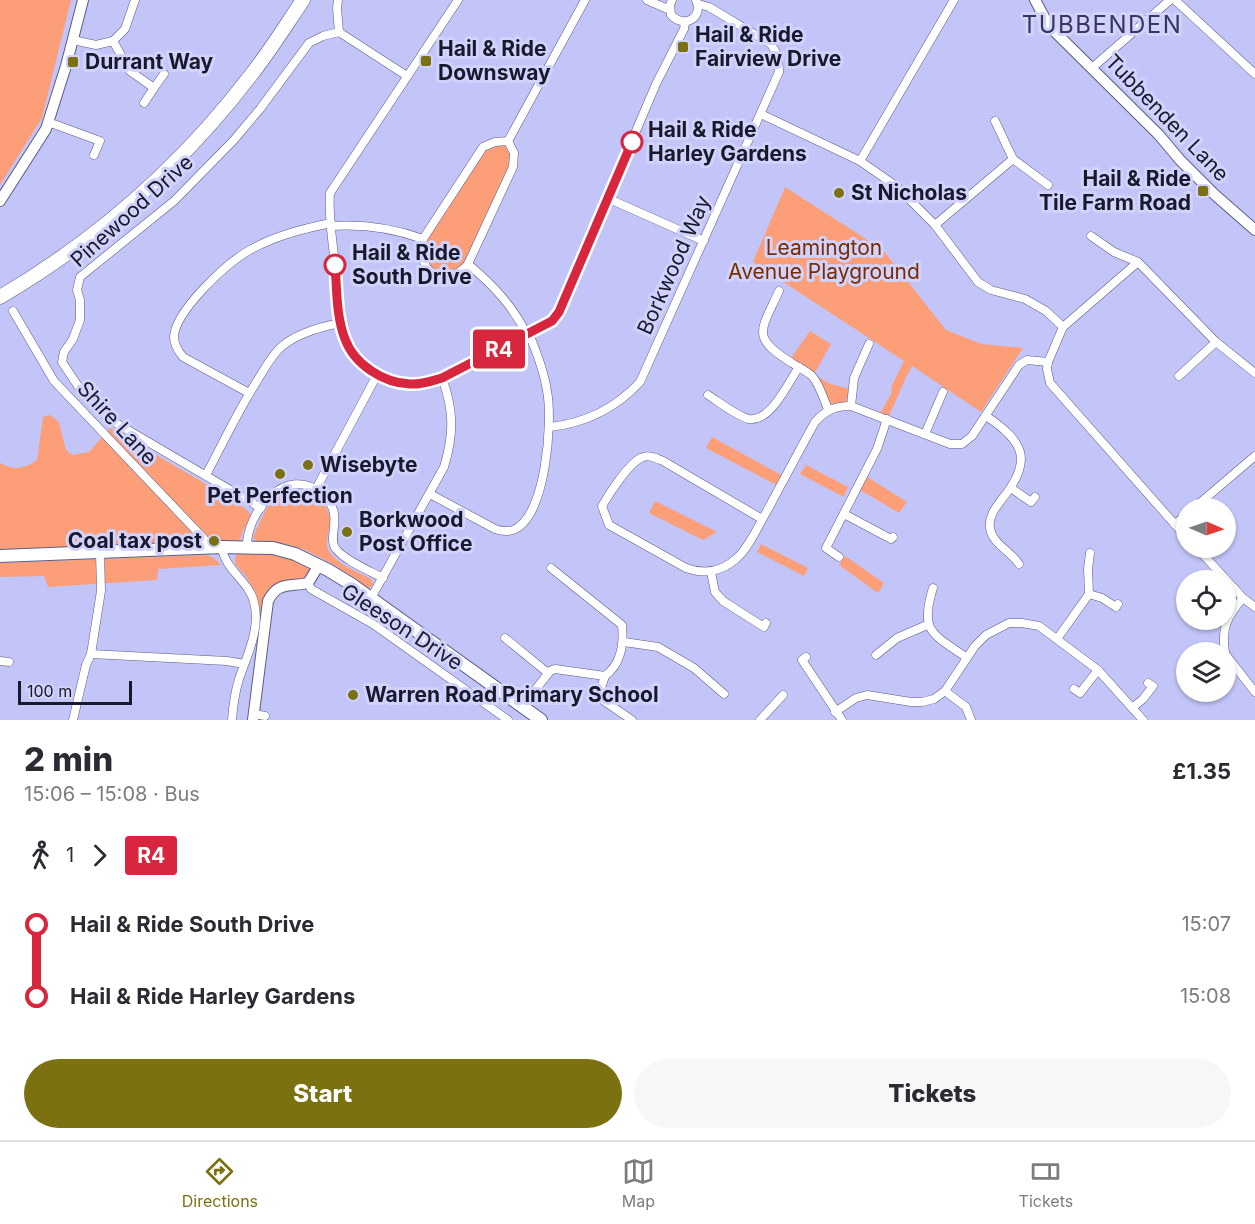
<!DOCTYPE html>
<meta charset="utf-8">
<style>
:root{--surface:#fff;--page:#f7f7f7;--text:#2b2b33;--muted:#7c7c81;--line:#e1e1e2;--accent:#7b7111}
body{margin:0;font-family:Inter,sans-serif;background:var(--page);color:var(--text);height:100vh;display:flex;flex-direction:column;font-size:22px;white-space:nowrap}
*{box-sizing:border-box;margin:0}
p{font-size:20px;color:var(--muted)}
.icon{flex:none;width:33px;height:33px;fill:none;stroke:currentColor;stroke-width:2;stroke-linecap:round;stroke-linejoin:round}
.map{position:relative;height:720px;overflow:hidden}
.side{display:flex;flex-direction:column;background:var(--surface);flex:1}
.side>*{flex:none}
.badge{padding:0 12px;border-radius:4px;font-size:21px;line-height:39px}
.needle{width:39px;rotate:92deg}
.buttons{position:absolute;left:1176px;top:498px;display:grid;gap:12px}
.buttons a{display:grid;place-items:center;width:60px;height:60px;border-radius:50%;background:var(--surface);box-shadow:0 2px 4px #0004;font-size:30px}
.scale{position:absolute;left:18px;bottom:15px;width:114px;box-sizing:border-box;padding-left:6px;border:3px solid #18192b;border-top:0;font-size:16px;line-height:21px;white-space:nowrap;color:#18192b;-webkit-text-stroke:4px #d1d3fd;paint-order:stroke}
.map>.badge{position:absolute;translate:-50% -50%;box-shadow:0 0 0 3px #fff}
.legs{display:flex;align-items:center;gap:9px;height:66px;padding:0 24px;font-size:20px}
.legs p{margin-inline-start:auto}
.overview{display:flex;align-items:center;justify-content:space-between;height:102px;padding:0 24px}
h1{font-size:33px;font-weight:800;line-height:45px}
.cta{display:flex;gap:12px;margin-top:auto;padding:12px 24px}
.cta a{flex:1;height:69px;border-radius:36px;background:var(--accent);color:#fff;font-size:24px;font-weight:800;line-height:69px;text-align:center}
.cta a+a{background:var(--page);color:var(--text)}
ul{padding:0 24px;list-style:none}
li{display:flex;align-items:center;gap:21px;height:72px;font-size:22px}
li i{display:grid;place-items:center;width:9px;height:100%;margin:0 8px;background:currentColor}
li i::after{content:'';width:15px;height:15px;margin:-8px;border:4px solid;border-radius:50%;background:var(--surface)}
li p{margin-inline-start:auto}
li:first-child i{background:linear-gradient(#0000 50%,currentColor 0)}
li:last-child i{background:linear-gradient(currentColor 50%,#0000 0)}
.dock{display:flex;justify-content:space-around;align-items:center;height:84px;border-top:2px solid var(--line);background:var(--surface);font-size:16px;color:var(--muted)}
.dock a{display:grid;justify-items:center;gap:3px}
.dock .active{color:var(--accent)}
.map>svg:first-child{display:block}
</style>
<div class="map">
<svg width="1255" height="720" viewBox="0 0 1255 720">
<rect width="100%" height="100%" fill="#c3c5f8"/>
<g fill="#fc9f79">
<path d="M0,0H71L42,118L0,185Z"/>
<path d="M496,145L505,146L510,153L509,165L466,262C446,284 420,268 426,239L486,150Z"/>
<path d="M785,187L883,250L946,330L981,344L1023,348L981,412L912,366C902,384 897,401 887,419L879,415L891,394L892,385L904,361L753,262Z"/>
<path d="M810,331L831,344L813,376L789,361Z"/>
<path d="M817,376L828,383L849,389L846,402L830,404Z"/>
<path d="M50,415L59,422L66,450L72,455L89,452L110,428L218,491C227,498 247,508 251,515L242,533L240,542L0,552V463C15,471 23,469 37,460L43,417Z"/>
<path d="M712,437L785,477L780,487L706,448Z"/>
<path d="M806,465L848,487L844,497L800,474Z"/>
<path d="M864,475L907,502L899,513L857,488Z"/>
<path d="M303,491C317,495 332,508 330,525C329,532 325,541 328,549C334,563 358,572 371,579L373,584L371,587H367C343,570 315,551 285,544C276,542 266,543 257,542L253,537C266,509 269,494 303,491Z"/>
<path d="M655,501L717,532L703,540L649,513Z"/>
<path d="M761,544L808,568L804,576L757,552Z"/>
<path d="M238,552L281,554L311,567L307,577L301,580L282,582L267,593L260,614L256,593L245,575L235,564V558Z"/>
<path d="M207,555L214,558L221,565L158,569L157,580L48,587L44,576L0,577V563Z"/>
<path d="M845,556L884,583L878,593L839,565Z"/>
</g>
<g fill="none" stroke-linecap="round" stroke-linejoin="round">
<defs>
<g id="street">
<path d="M338,0L337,8L339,32"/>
<path d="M458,0L330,193C328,217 333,242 335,266C337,290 336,317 345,340C355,365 383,383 410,384C421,385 432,381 442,378L552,321L559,312L656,84L684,29L685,22"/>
<path d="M647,0L670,10"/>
<path d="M672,0L670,5L671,15C684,29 704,18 696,0"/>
<path d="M1175,0L1255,74"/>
<path d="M339,32L407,76"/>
<path d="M73,40L96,45L113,41L130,71L154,88L164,74"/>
<path d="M113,41L125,29L135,0"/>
<path d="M1092,68L1170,0"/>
<path d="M144,103L154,88"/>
<path d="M761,114L860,161L896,186L935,225L978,282L991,290L1025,299L1046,311L1063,327"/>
<path d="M995,121L1013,159L1048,185"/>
<path d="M48,122L100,141L94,155"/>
<path d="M508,141L514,153L513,167L468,264C446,290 414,272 423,239L483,147L495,142Z"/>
<path d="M508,141L585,0"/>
<path d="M860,161L954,0"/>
<path d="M607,198L704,241"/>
<path d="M935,225L1013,159"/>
<path d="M331,226C363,224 393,228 423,239"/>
<path d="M1091,236L1114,252L1138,262L1216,342L1255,373"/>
<path d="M1138,262L1063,327L1048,362L1047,369L1050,383L1186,537"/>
<path d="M468,264C493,285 513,306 527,335"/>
<path d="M779,291C761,331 750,337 792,363C798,367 807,371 812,376C819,383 824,400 828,409"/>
<path d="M13,311L54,381L207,542L209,548"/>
<path d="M1179,376L1216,342"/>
<path d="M249,393L183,357C178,351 174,345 174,337C175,311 226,264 248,251C274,236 302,229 331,223"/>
<path d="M708,395C719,402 738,417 749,419C771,422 788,383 799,367"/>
<path d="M851,406L854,378L869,344"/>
<path d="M986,416C1025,442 1033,461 1002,499C996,507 988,517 990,528C992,544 1011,551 1019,564"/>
<path d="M550,427C585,423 616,408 640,382L779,72L778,56L771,44L709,7L698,4"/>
<path d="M925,434L943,392"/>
<path d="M206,475C223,443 238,411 257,381C264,370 271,356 281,347C297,333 320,327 340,323"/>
<path d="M1011,488L1031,502L1035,497"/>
<path d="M316,489L377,375"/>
<path d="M430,494L495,529C501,531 507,532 513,530C546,518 553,421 547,391C544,371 537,353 529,334"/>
<path d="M261,508L109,419L78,386L62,362L64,352L73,339L80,320V300L77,290L80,277L174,201L233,141L260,109L309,43L323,36L339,32"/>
<path d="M1194,508L1255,456"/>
<path d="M844,514L891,539L893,537"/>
<path d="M762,519L663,461C656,458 648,454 641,458C628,464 609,494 602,506L609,525L686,568C705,575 723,571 737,558C750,546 758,526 767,511C783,481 799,451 815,422C826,410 835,406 851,406L950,444H962L972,436L1019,365L1027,360L1048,362"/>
<path d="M1175,524L1186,515"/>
<path d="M222,547C224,569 249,581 254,602C261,629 247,655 239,679C235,692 233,706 232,720"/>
<path d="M247,547C246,512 287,463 322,494C346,514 326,536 336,549C344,560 370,571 383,578"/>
<path d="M1197,548L1243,598L1255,607"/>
<path d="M839,557L826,548L877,449L887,419"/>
<path d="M711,572L715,592L723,601L764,627L766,623"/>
<path d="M308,583L311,589L373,624L508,720"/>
<path d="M933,588C919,632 933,634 967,658"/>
<path d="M1089,594L1102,598L1116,607L1118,604"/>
<path d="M371,598L444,467C454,434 454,410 442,378"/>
<path d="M505,638L548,673"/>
<path d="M1057,639L1089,594L1088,569L1090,553"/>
<path d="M624,642L658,647L694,668L724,694"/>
<path d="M1225,652C1221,629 1227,616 1243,598"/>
<path d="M91,654L227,661L244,664"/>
<path d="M876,655L897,638L927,625"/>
<path d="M1226,655L1255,692"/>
<path d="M806,657L802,660L842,720"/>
<path d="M0,661L9,662"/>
<path d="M605,676L601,688L604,701L632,720"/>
<path d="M1074,689L1080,693L1098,670"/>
<path d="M945,691L966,707L971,720"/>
<path d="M522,707L550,671L555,669L605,676C621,664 624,644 622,625L551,568"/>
<path d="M1132,708L1143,699L1153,686L1148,683"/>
<path d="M835,712L856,698L867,695L911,702H922L934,699L945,691L975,646L986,635L1009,623H1022L1039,626L1098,670L1143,720"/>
<path d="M254,714L265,716"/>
<path d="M73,720L86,665L91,654L101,591L100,552"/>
<path d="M760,720L783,695"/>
</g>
<g id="secondary">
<path d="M1035,0L1049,26L1159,135L1180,160L1214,194L1255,230"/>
<path d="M0,201L46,129L66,66L83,0"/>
<path d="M253,720L268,601C278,581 290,587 308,583L319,565"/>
</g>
<path id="primary" d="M0,556L222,547L273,548L295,554L328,570L351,584L541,720"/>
<path id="highway" d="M0,297C97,240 183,164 251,75C270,51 286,25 303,0"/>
</defs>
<use href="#street" stroke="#5a5b87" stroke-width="9"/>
<use href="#secondary" stroke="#5a5b87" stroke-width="12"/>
<use href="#primary" stroke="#5a5b87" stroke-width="14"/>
<use href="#highway" stroke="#5a5b87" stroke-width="15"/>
<use href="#street" stroke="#fff" stroke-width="8"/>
<use href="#secondary" stroke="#fff" stroke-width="10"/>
<use href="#primary" stroke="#fff" stroke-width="12"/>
<use href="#highway" stroke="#fff" stroke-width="14"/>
</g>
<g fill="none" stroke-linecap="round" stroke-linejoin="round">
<defs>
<path id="line-1" d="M335,265C337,289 336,316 345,339C354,364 383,383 410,384C421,385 431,381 442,378L552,321L559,312L632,142"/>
</defs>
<use href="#line-1" stroke="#fff" stroke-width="14"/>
<use href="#line-1" stroke="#d7263d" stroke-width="9"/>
</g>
<g fill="#7b7111" stroke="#d1d3fd" stroke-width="2">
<rect x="677" y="41" width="12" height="12" rx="3"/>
<rect x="420" y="55" width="12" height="12" rx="3"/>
<rect x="67" y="56" width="12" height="12" rx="3"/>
<rect x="1197" y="185" width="12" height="12" rx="3"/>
<circle cx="839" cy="193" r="6"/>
<circle cx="308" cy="465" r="6"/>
<circle cx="280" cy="474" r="6"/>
<circle cx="347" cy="532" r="6"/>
<circle cx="214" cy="541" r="6"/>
<circle cx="353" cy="695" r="6"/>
</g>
<g fill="#fff" stroke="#d7263d" stroke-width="3">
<circle cx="632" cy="142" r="10"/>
<circle cx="335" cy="265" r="10"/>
</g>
<g text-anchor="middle" stroke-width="6" stroke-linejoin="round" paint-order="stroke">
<g font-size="21" font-weight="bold" fill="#18192b" stroke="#d1d3fd" text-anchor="start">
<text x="695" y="42">Hail &amp; Ride<tspan x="695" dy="24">Fairview Drive</tspan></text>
<text x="438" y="56">Hail &amp; Ride<tspan x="438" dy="24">Downsway</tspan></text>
<text x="85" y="69">Durrant Way</text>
<text x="1191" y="186" text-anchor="end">Hail &amp; Ride<tspan x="1191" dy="24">Tile Farm Road</tspan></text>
<text x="851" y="200">St Nicholas</text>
<text x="320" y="472">Wisebyte</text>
<text x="280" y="503" text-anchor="middle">Pet Perfection</text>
<text x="359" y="527">Borkwood<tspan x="359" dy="24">Post Office</tspan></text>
<text x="202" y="548" text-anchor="end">Coal tax post</text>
<text x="365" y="702">Warren Road Primary School</text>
</g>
<g font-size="21" fill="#18192b" stroke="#d1d3fd">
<text transform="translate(1167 118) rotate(46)" y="7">Tubbenden Lane</text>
<text transform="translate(132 211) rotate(-42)" y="7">Pinewood Drive</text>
<text transform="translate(674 265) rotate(-66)" y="7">Borkwood Way</text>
<text transform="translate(117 423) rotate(47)" y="7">Shire Lane</text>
<text transform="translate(402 627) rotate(33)" y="7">Gleeson Drive</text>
</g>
<g font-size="21" font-weight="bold" fill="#18192b" stroke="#d1d3fd" text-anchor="start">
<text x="648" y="137">Hail &amp; Ride<tspan x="648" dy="24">Harley Gardens</tspan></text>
<text x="352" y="260">Hail &amp; Ride<tspan x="352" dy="24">South Drive</tspan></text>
</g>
<g font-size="21" fill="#792c02" stroke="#d1d3fd">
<text x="824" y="255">Leamington<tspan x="824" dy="24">Avenue Playground</tspan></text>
</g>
<g font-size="24" letter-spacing="1.5" fill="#383761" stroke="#d1d3fd">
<text x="1102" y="33">TUBBENDEN</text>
</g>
</g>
</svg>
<div class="buttons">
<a><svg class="needle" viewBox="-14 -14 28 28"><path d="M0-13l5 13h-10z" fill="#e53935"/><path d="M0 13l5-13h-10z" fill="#7c7c81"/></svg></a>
<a><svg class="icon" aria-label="locate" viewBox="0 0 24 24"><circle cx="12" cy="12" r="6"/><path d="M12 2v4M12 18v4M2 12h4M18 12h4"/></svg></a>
<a><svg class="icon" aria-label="layers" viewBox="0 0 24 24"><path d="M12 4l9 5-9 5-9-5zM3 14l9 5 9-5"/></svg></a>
</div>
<div class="scale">100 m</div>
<b class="badge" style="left:499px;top:349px;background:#d7263d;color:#fff">R4</b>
</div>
<section class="side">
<div class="overview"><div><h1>2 min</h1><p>15:06 – 15:08 · Bus</p></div><b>£1.35</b></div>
<div class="legs"><svg class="icon" aria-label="walk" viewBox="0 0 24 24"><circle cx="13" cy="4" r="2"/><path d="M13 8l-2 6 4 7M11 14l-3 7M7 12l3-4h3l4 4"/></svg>1<svg class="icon" aria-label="forward" viewBox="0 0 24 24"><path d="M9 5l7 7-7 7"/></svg><b class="badge" style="background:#d7263d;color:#fff">R4</b></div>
<ul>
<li><i style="color:#d7263d"></i><b>Hail &amp; Ride South Drive</b><p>15:07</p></li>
<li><i style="color:#d7263d"></i><b>Hail &amp; Ride Harley Gardens</b><p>15:08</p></li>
</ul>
<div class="cta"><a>Start</a><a>Tickets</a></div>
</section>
<nav class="dock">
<a class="active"><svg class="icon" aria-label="directions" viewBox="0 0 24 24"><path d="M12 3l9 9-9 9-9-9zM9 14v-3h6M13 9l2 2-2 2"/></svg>Directions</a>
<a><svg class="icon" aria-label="map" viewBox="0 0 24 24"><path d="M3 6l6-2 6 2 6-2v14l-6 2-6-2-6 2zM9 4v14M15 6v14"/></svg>Map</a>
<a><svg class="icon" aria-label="tickets" viewBox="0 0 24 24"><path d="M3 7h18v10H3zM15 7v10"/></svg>Tickets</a>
</nav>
